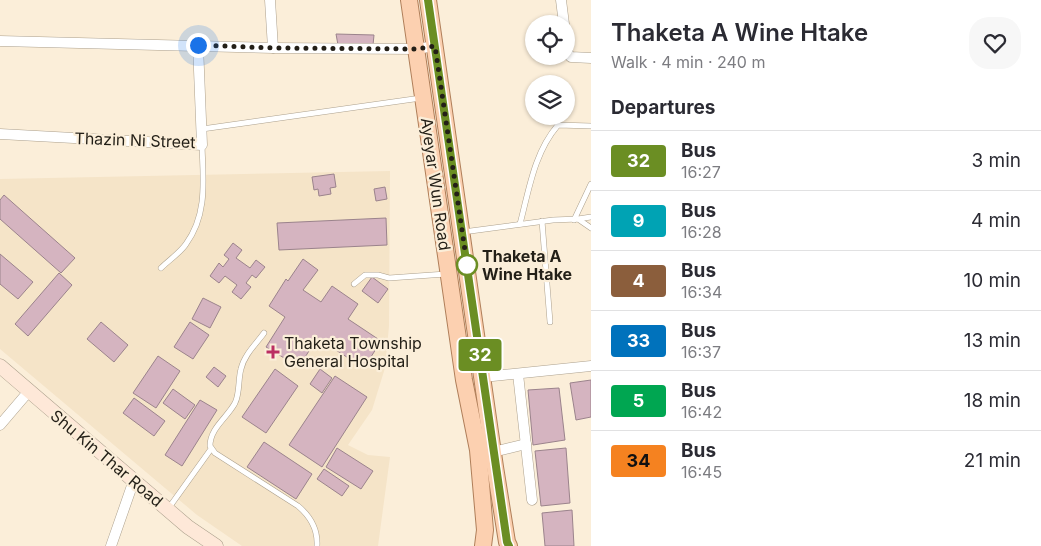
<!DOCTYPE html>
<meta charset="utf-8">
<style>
:root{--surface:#fff;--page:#f7f7f7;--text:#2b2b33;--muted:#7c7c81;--line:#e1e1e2}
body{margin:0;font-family:Inter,sans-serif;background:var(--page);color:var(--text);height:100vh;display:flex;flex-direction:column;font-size:19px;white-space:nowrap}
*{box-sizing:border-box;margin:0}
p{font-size:16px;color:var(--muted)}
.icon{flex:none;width:28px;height:28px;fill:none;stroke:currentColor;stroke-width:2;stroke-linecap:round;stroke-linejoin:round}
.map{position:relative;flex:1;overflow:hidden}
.drawer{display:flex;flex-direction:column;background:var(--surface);width:450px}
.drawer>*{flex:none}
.badge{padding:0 10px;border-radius:4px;font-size:18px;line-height:32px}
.fabs{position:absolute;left:525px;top:15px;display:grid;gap:10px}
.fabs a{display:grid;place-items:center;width:50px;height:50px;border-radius:50%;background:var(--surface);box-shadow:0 1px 4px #0004;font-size:25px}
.you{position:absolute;width:25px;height:25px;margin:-12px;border:4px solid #fff;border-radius:50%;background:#1a73e8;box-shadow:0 0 0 8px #1a73e833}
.map>.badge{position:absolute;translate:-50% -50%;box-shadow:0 0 0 2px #fff}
h2{padding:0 20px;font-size:19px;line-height:45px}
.round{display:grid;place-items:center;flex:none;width:52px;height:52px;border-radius:20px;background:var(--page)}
.overview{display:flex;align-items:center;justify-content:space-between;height:85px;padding:0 20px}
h1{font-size:24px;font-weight:600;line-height:38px}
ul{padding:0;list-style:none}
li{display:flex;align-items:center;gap:15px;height:60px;padding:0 20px;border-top:1px solid var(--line)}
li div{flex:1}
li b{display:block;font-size:19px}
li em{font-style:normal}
li .badge{min-width:55px;font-weight:700;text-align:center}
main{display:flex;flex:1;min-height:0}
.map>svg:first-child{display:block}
</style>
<main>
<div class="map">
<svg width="591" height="546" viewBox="0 0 591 546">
<rect width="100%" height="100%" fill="#fbeed9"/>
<path fill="#f5e4c8" d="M390,171L389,326L385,368L372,410L348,445L368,455L390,457L378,546H242L197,515L0,349V179Z"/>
<g fill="#d5b4c0" stroke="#9b838c">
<path d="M336,34L374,35L373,45H338Z"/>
<path d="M334,174L336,187L330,188L331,194L319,196L318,189L314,190L312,177Z"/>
<path d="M385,187L387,199L376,201L374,189Z"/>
<path d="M4,195L75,258L61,273L0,219V200Z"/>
<path d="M386,218L387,245L279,250L277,223Z"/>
<path d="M233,243L242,250L236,258L250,268L256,260L265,267L256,278L252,275L246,283L251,287L241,299L232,292L237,285L225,276L219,283L210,276L219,263L223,267L229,259L224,255Z"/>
<path d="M0,254L33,282L18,299L0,284Z"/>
<path d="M303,259L318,270L303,290L321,302L332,286L358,304L348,319L381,341L364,368L317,338L299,367L266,347L285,317L269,306L286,279L288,281Z"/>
<path d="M59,273L72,285L28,336L15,324Z"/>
<path d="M372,277L388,289L378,303L362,291Z"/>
<path d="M203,298L221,307L210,328L192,319Z"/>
<path d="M101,322L128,345L114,362L87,339Z"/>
<path d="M190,322L209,335L193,359L174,347Z"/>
<path d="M158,356L180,371L156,408L133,393Z"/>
<path d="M214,367L226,376L218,387L206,377Z"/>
<path d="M275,369L298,386L266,433L242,417Z"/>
<path d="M320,369L332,378L322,393L310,384Z"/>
<path d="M335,376L367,397L322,467L289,445Z"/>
<path d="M591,380V417L576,420L570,383Z"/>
<path d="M559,388L565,440L533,445L528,390Z"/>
<path d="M173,389L195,405L185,419L163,403Z"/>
<path d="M134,398L165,421L154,436L123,413Z"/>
<path d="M200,400L217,410L182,466L165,455Z"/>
<path d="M264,442L312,474L296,499L247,467Z"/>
<path d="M337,448L373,471L361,489L326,467Z"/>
<path d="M566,448L570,503L541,506L535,451Z"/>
<path d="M324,469L349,486L342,496L317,479Z"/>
<path d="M572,510L574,546H545L542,513Z"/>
</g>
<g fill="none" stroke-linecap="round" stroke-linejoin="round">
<defs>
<g id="lane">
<path d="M202,129L421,98"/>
<path d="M578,219L591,217"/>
<path d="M574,220L591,184"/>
<path d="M542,221L550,322"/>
<path d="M520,224C529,190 534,153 558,125L591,126"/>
<path d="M463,232L553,220L578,219L591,228"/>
<path d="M161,268C169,260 180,253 186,244C208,214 203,179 202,145"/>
<path d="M354,284L365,275H378L389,278L446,274"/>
<path d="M264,333C256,344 244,355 241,369C238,379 240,393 235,403C227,418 210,428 210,446L215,453L298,506C310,516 318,529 317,546"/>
<path d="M168,509L211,449"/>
</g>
<g id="street">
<path d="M270,0L273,48"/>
<path d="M561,0L564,24"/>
<path d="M0,41L273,48L416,49L435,46"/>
<path d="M566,44L568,54L571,57L591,58"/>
<path d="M0,134L202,145L198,45"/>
<path d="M518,374L532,500"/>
<path d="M483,377L591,366"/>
<path d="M0,425L29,391"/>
<path d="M493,452L526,444"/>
<path d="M111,546L134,480"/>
</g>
<path id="secondary" d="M0,366L188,527L216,546"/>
<g id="primary">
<path d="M409,0L464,380L478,450L485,530L483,546"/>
<path d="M428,0L495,467L507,542L509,546"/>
</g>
</defs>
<use href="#lane" stroke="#aca08d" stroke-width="6"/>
<use href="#street" stroke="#aca08d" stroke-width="11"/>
<use href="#secondary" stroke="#aca08d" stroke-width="15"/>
<use href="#primary" stroke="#af7e59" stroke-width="18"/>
<use href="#lane" stroke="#fff" stroke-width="5"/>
<use href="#street" stroke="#fff" stroke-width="10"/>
<use href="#secondary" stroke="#fee8d8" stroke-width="14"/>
<use href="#primary" stroke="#fcd0b0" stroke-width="16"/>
</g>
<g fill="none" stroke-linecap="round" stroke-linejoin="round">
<defs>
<path id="line" d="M428,0L507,542L509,546"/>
</defs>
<use href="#line" stroke="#fff" stroke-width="11"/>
<use href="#line" stroke="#6b8e23" stroke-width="8"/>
<path stroke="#231f17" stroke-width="5" stroke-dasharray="0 9" d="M198,45L274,48L416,49L435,46L468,271L467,265"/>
</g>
<circle fill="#fff" stroke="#6b8e23" stroke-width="2.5" cx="467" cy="265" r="10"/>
<path fill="#bb2e62" stroke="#fbeed9" stroke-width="2" d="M270.5 344.5h5v5h5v5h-5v5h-5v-5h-5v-5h5z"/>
<g text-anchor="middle" stroke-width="4.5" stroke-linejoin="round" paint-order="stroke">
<g font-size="16" fill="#231f17" stroke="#fbeed9">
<text transform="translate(135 140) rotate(2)" y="6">Thazin Ni Street</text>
<text transform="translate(436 184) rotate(82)" y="6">Ayeyar Wun Road</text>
<text transform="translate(107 458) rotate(40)" y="6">Shu Kin Thar Road</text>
</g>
<g font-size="16" font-weight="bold" fill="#231f17" stroke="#fbeed9" text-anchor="start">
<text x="482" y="262">Thaketa A<tspan x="482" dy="18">Wine Htake</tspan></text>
</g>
<g font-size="16" fill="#231f17" stroke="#fbeed9" text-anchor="start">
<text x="284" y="349">Thaketa Township<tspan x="284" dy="18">General Hospital</tspan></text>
</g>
</g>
</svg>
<div class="fabs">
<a><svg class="icon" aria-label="locate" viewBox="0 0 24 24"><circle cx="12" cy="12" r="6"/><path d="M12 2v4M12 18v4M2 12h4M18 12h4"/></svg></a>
<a><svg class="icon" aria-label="layers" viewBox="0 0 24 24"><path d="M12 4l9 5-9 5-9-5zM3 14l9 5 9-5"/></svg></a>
</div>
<div class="you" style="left:198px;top:45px"></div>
<b class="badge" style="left:480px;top:355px;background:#6b8e23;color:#fff">32</b>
</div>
<section class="drawer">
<div class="overview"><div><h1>Thaketa A Wine Htake</h1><p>Walk · 4 min · 240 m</p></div><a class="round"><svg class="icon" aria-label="heart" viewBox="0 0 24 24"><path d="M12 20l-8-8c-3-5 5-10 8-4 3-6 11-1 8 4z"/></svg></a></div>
<h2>Departures</h2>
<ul>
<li><span class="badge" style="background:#6b8e23;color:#fff">32</span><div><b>Bus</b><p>16:27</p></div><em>3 min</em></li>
<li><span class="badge" style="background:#00a3b4;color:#fff">9</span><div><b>Bus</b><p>16:28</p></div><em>4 min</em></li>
<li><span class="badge" style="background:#8b5e3c;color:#fff">4</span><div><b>Bus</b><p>16:34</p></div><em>10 min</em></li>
<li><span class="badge" style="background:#0072bc;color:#fff">33</span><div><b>Bus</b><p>16:37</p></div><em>13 min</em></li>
<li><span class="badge" style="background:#00a651;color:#fff">5</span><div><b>Bus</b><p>16:42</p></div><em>18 min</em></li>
<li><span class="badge" style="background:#f58220;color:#111">34</span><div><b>Bus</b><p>16:45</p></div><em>21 min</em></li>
</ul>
</section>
</main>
